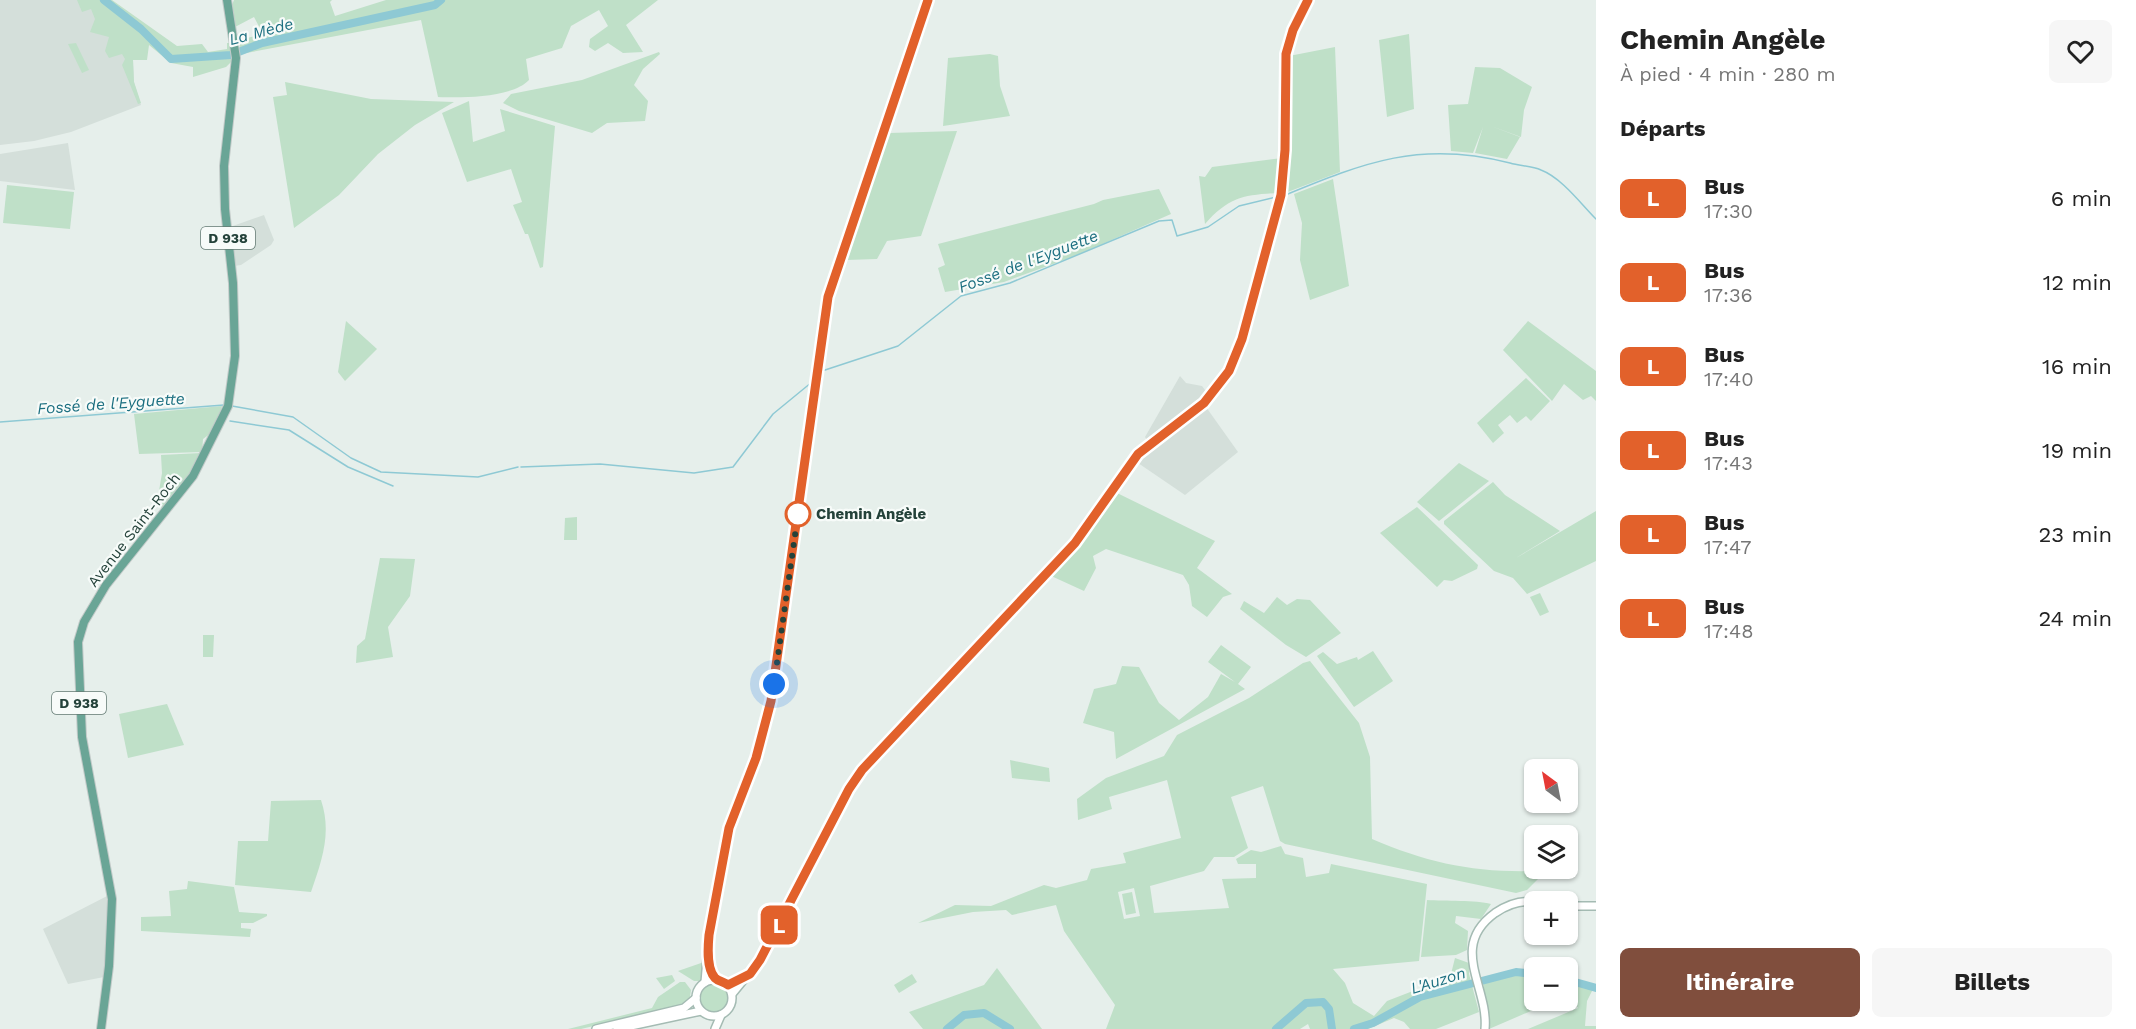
<!DOCTYPE html>
<html lang="fr">
<meta charset="utf-8">
<style>
:root{--surface:#fff;--page:#f6f6f6;--text:#222;--muted:#767676;--accent:#804e3d}
body{margin:0;font-family:"Work Sans",sans-serif;background:var(--page);color:var(--text);height:100vh;display:flex;flex-direction:column;font-size:22px;white-space:nowrap}
*{box-sizing:border-box;margin:0}
p{font-size:20px;color:var(--muted)}
.icon{flex:none;width:33px;height:33px;fill:none;stroke:currentColor;stroke-width:2;stroke-linecap:round;stroke-linejoin:round}
.map{position:relative;flex:1;overflow:hidden}
.panel{display:flex;flex-direction:column;background:var(--surface);width:540px}
.panel>*{flex:none}
.badge{padding:0 12px;border-radius:9px;font-size:21px;line-height:39px}
.needle{width:39px;rotate:328deg}
.buttons{position:absolute;left:1524px;top:759px;display:grid;gap:12px}
.buttons a{display:grid;place-items:center;width:54px;height:54px;border-radius:9px;background:var(--surface);box-shadow:0 2px 4px #0004;font-size:30px}
.you{position:absolute;width:30px;height:30px;margin:-15px;border:4px solid #fff;border-radius:50%;background:#1a73e8;box-shadow:0 0 0 9px #1a73e833}
.map>.badge{position:absolute;translate:-50% -50%;box-shadow:0 0 0 3px #fff}
h2{padding:0 24px;font-size:22px;line-height:54px}
.round{display:grid;place-items:center;flex:none;width:63px;height:63px;border-radius:9px;background:var(--page)}
.overview{display:flex;align-items:center;justify-content:space-between;height:102px;padding:0 24px}
h1{font-size:28px;font-weight:700;line-height:45px}
.cta{display:flex;gap:12px;margin-top:auto;padding:12px 24px}
.cta a{flex:1;height:69px;border-radius:9px;background:var(--accent);color:#fff;font-size:24px;font-weight:700;line-height:69px;text-align:center}
.cta a+a{background:var(--page);color:var(--text)}
ul{padding:0;list-style:none}
li{display:flex;align-items:center;gap:18px;height:84px;padding:0 24px}
li div{flex:1}
li b{display:block;font-size:22px}
li em{font-style:normal}
li .badge{min-width:66px;font-weight:700;text-align:center}
main{display:flex;flex:1;min-height:0}
.map>svg:first-child{display:block}
</style>
<main>
<div class="map">
<svg width="1596" height="1029" viewBox="0 0 1596 1029">
<rect width="100%" height="100%" fill="#e6efeb"/>
<g fill="#d4dfda">
<path d="M0,0H89L133,60L134,82L141,105L71,132L34,141L0,145Z"/>
<path d="M68,143L75,190L0,181V154Z"/>
<path d="M264,215L274,240L271,245L241,265L234,266L230,227Z"/>
<path d="M1180,376L1186,383L1202,386L1208,394L1147,440L1145,437Z"/>
<path d="M1206,407L1238,452L1185,495L1138,463L1145,453L1169,433Z"/>
<path d="M109,895L104,977L68,984L43,929Z"/>
</g>
<g fill="#bfe0c8" fill-rule="evenodd">
<path d="M77,0H112L177,46L202,44L208,52L227,49V43H232V61L226,67L193,77V67L171,63L149,45L147,60H133L134,82L141,103L138,104L122,65L125,59L122,54L109,58L105,51L109,37L90,32L95,19L91,9L82,12Z"/>
<path d="M234,0H332L330,2L335,16L386,0H658L626,25L643,52L623,53L608,43L595,51L589,47L590,39L608,26L599,10L571,26L562,48L526,59L529,80C512,98 462,98 438,97L421,20L241,54L239,40L263,34L254,17L235,27L232,5Z"/>
<path d="M1409,34L1414,109L1387,117L1379,40Z"/>
<path d="M76,43L89,70L82,73L68,44Z"/>
<path d="M1335,47L1340,172L1285,193L1288,165L1289,56Z"/>
<path d="M659,52L660,54L643,69L634,85L648,101L645,121L607,123L592,133L519,111L503,103L511,94L582,80Z"/>
<path d="M990,54L998,56L1000,86L1010,116L943,126L948,58Z"/>
<path d="M1475,67L1500,68L1532,87L1524,110L1521,137L1491,126L1520,137L1507,159L1475,153L1483,127L1473,153L1451,151L1448,105L1468,104Z"/>
<path d="M285,82L371,99L454,102L415,125L378,154L339,195L294,228L273,97L287,95Z"/>
<path d="M469,101L473,142L505,131L500,109L555,126L543,267L540,268L528,234H525L513,205L522,202L511,169L467,182L442,113Z"/>
<path d="M957,131L921,236L887,241L877,259L846,260L889,133Z"/>
<path d="M1282,158L1278,193C1244,195 1229,197 1205,224L1199,176L1205,177L1212,167Z"/>
<path d="M1333,179L1349,286L1310,300L1300,260L1302,223L1294,194Z"/>
<path d="M7,185L74,192L70,229L3,223Z"/>
<path d="M1159,189L1171,214L1075,256L1004,282L945,292L938,268L945,265L938,244L1094,204L1103,200Z"/>
<path d="M346,321L377,349L345,381L338,372Z"/>
<path d="M1528,321L1596,371V401L1591,396L1583,400L1564,384L1552,401L1503,350Z"/>
<path d="M1526,378L1550,401L1531,421L1526,416L1517,423L1510,415L1498,425L1504,433L1493,443L1477,423Z"/>
<path d="M222,406L215,430L203,439L202,452L139,454L134,414Z"/>
<path d="M201,453L188,477L162,508L157,503L162,473L161,455Z"/>
<path d="M1459,463L1489,481L1439,521L1417,502Z"/>
<path d="M1493,482L1505,495L1560,531L1516,558L1596,511V561L1527,594L1513,578L1494,571L1444,524V521Z"/>
<path d="M1115,492L1215,541L1197,568L1232,594L1223,597L1207,617L1192,606L1189,585L1183,575L1106,549L1093,556L1096,568L1084,591L1049,575L1077,546Z"/>
<path d="M1417,507L1478,565L1477,569L1452,581L1444,580L1437,587L1380,533Z"/>
<path d="M577,517V540H564L565,518Z"/>
<path d="M380,558L415,559L410,596L388,627L393,657L356,663L357,646L365,639Z"/>
<path d="M1540,593L1549,612L1540,616L1530,597Z"/>
<path d="M1277,597L1287,605L1297,599L1310,600L1341,633L1306,657L1286,645L1240,609L1244,601L1264,613Z"/>
<path d="M203,635H214L213,657H203Z"/>
<path d="M1221,645L1251,667L1238,684L1245,689L1116,759L1114,732L1083,723L1094,689L1116,684L1122,666L1139,667L1159,703L1179,720L1208,697L1221,674L1235,682L1208,662Z"/>
<path d="M1373,651L1393,681L1354,707L1317,656L1323,652L1337,664L1357,657L1358,660Z"/>
<path d="M1310,661L1359,723L1370,757L1372,839C1428,863 1475,873 1537,871L1541,876L1527,890L1516,893L1285,844L1280,841L1263,786L1231,797L1248,848L1234,857H1214L1204,871L1150,886L1154,913L1229,908L1222,879L1256,878V864H1238L1236,859L1251,850L1261,852L1281,846L1285,854L1303,858L1306,877L1329,873L1331,864L1427,884L1419,961L1333,969L1345,983L1353,1003L1374,1016L1387,1001L1431,984L1449,982L1455,958L1469,963V974L1479,1012L1436,1029H1410L1404,1022L1394,1018L1368,1029H1310L1308,1024L1300,1029H1106L1115,1005L1064,931L1056,905L1012,915L1006,910L973,912L918,923L955,905L991,906L1044,885L1056,888L1087,880L1091,869L1126,863L1123,853L1181,838L1167,780L1109,797L1112,809L1078,820L1077,799L1106,778L1164,756L1177,735L1249,698L1303,663ZM1134,888L1140,916L1124,919L1118,892Z"/>
<path d="M167,704L184,745L128,758L119,714Z"/>
<path d="M1010,760L1049,768L1050,782L1012,778Z"/>
<path d="M321,800C332,833 322,860 311,892L235,885L238,841H268L271,801Z"/>
<path d="M188,881L234,887L239,912L267,914V916L253,923H241V928L251,929L250,937L141,931V917L171,916L169,891L187,889Z"/>
<path d="M1132,892L1136,913L1126,915L1122,894Z"/>
<path d="M1427,900C1445,901 1476,900 1491,904L1481,919L1456,916L1455,923L1468,931L1467,950L1456,955L1421,957Z"/>
<path d="M704,962L703,976L699,981H694L678,971Z"/>
<path d="M997,968L1042,1029H923L909,1012L984,985Z"/>
<path d="M912,974L917,982L899,993L894,985Z"/>
<path d="M672,975L675,981L664,989L656,978Z"/>
<path d="M1516,975L1534,977V1000L1554,1001L1489,1029L1483,982Z"/>
<path d="M680,982H685L691,990L690,997L681,1005L581,1029H568L652,1008L658,997Z"/>
<path d="M1568,982L1593,989L1587,1001L1585,1026H1596V1029H1528L1578,1008L1568,994Z"/>
<circle cx="714" cy="998" r="15"/>
</g>
<g fill="none" stroke-linecap="round" stroke-linejoin="round">
<g stroke="#8ec9d4" stroke-width="1.5">
<path d="M1283,196C1365,162 1421,140 1510,163C1520,166 1532,166 1541,170C1562,178 1581,204 1596,219"/>
<path d="M822,371L898,346L961,296L1010,283L1159,221L1172,220L1177,236L1208,227L1239,206L1276,197"/>
<path d="M232,406L293,417L351,458L381,472L478,477L518,467"/>
<path d="M230,421L289,430L348,467L393,486"/>
<path d="M0,422L224,405"/>
<path d="M521,467L600,464L694,473L733,467L773,414L812,382L814,373"/>
</g>
<g stroke="#8ec9d4" stroke-width="8">
<path d="M104,0L141,29L171,59L231,55L262,43L435,5L441,0"/>
<path d="M1568,980L1596,988"/>
<path d="M947,1029L964,1015L984,1013L1010,1029"/>
<path d="M1276,1029L1306,1003L1323,1002L1329,1009L1332,1029"/>
<path d="M1354,1029L1373,1023L1420,997L1516,972L1534,974"/>
</g>
<defs>
<g id="secondary">
<path d="M1568,906H1596"/>
<circle cx="714" cy="998" r="18"/>
<path d="M705,982L709,935L729,828L756,758L774,684L828,297L928,0"/>
<path d="M732,994L760,960L849,790L862,769L1075,543L1138,454L1204,403L1229,371L1242,339L1281,195L1285,150L1286,54L1293,30L1308,0"/>
<path d="M596,1029L684,1008L696,998"/>
<path d="M617,1029L701,1011"/>
<path d="M715,1029L721,1015"/>
<path d="M1485,1029C1489,987 1448,947 1495,913C1507,905 1521,900 1534,902"/>
</g>
<path id="primary" d="M101,1029L109,966L112,899L82,737L78,642L84,622L106,585L193,476L228,406L235,356L233,283L225,209L224,166L236,58L227,0"/>
</defs>
<use href="#secondary" stroke="#a4bbb3" stroke-width="10"/>
<use href="#primary" stroke="#c2cac8" stroke-width="10"/>
<use href="#secondary" stroke="#fff" stroke-width="7"/>
<use href="#primary" stroke="#6aa596" stroke-width="8"/>
</g>
<g fill="none" stroke-linecap="round" stroke-linejoin="round">
<defs>
<path id="line" d="M928,0L828,297L771,701L756,758L729,828L709,935C708,946 706,968 715,978C718,981 724,982 728,985L750,974L760,960L849,789L862,770L1075,543L1138,454L1204,403L1229,371L1242,339L1281,195L1285,150L1286,54L1293,30L1308,0"/>
</defs>
<use href="#line" stroke="#fff" stroke-width="14"/>
<use href="#line" stroke="#e2612b" stroke-width="9"/>
<path stroke="#24423a" stroke-width="6" stroke-dasharray="0 10.8" d="M774,684L798,514"/>
</g>
<circle fill="#fff" stroke="#e2612b" stroke-width="3" cx="798" cy="514" r="12"/>
<g text-anchor="middle" stroke-width="4.5" stroke-linejoin="round" paint-order="stroke">
<g fill="#f7fbf9" stroke="#637a73" stroke-width="1.5">
<rect x="201" y="227" width="54" height="22" rx="4.5"/>
<rect x="52" y="692" width="54" height="22" rx="4.5"/>
</g>
<g font-size="14" font-weight="bold" fill="#24423a">
<text x="228" y="243">D 938</text>
<text x="79" y="708">D 938</text>
</g>
<g font-size="15" font-weight="bold" fill="#24423a" stroke="#f7fbf9" text-anchor="start">
<text x="816" y="519">Chemin Angèle</text>
</g>
<g font-size="15" fill="#24423a" stroke="#f7fbf9">
<text transform="translate(134 530) rotate(-52)" y="5">Avenue Saint-Roch</text>
</g>
<g font-size="16" font-style="italic" fill="#1c6f80" stroke="#f7fbf9">
<text transform="translate(261 31) rotate(-15)" y="6">La Mède</text>
<text transform="translate(1028 261) rotate(-21)" y="6">Fossé de l'Eyguette</text>
<text transform="translate(111 403) rotate(-4)" y="6">Fossé de l'Eyguette</text>
<text transform="translate(1438 980) rotate(-17)" y="6">L'Auzon</text>
</g>
</g>
</svg>
<div class="buttons">
<a><svg class="needle" viewBox="-14 -14 28 28"><path d="M0-13l5 13h-10z" fill="#e53935"/><path d="M0 13l5-13h-10z" fill="#767676"/></svg></a>
<a><svg class="icon" aria-label="layers" viewBox="0 0 24 24"><path d="M12 4l9 5-9 5-9-5zM3 14l9 5 9-5"/></svg></a>
<a>+</a>
<a>−</a>
</div>
<div class="you" style="left:774px;top:684px"></div>
<b class="badge" style="left:779px;top:925px;background:#e2612b;color:#fff">L</b>
</div>
<section class="panel">
<div class="overview"><div><h1>Chemin Angèle</h1><p>À pied · 4 min · 280 m</p></div><a class="round"><svg class="icon" aria-label="heart" viewBox="0 0 24 24"><path d="M12 20l-8-8c-3-5 5-10 8-4 3-6 11-1 8 4z"/></svg></a></div>
<h2>Départs</h2>
<ul>
<li><span class="badge" style="background:#e2612b;color:#fff">L</span><div><b>Bus</b><p>17:30</p></div><em>6 min</em></li>
<li><span class="badge" style="background:#e2612b;color:#fff">L</span><div><b>Bus</b><p>17:36</p></div><em>12 min</em></li>
<li><span class="badge" style="background:#e2612b;color:#fff">L</span><div><b>Bus</b><p>17:40</p></div><em>16 min</em></li>
<li><span class="badge" style="background:#e2612b;color:#fff">L</span><div><b>Bus</b><p>17:43</p></div><em>19 min</em></li>
<li><span class="badge" style="background:#e2612b;color:#fff">L</span><div><b>Bus</b><p>17:47</p></div><em>23 min</em></li>
<li><span class="badge" style="background:#e2612b;color:#fff">L</span><div><b>Bus</b><p>17:48</p></div><em>24 min</em></li>
</ul>
<div class="cta"><a>Itinéraire</a><a>Billets</a></div>
</section>
</main>
